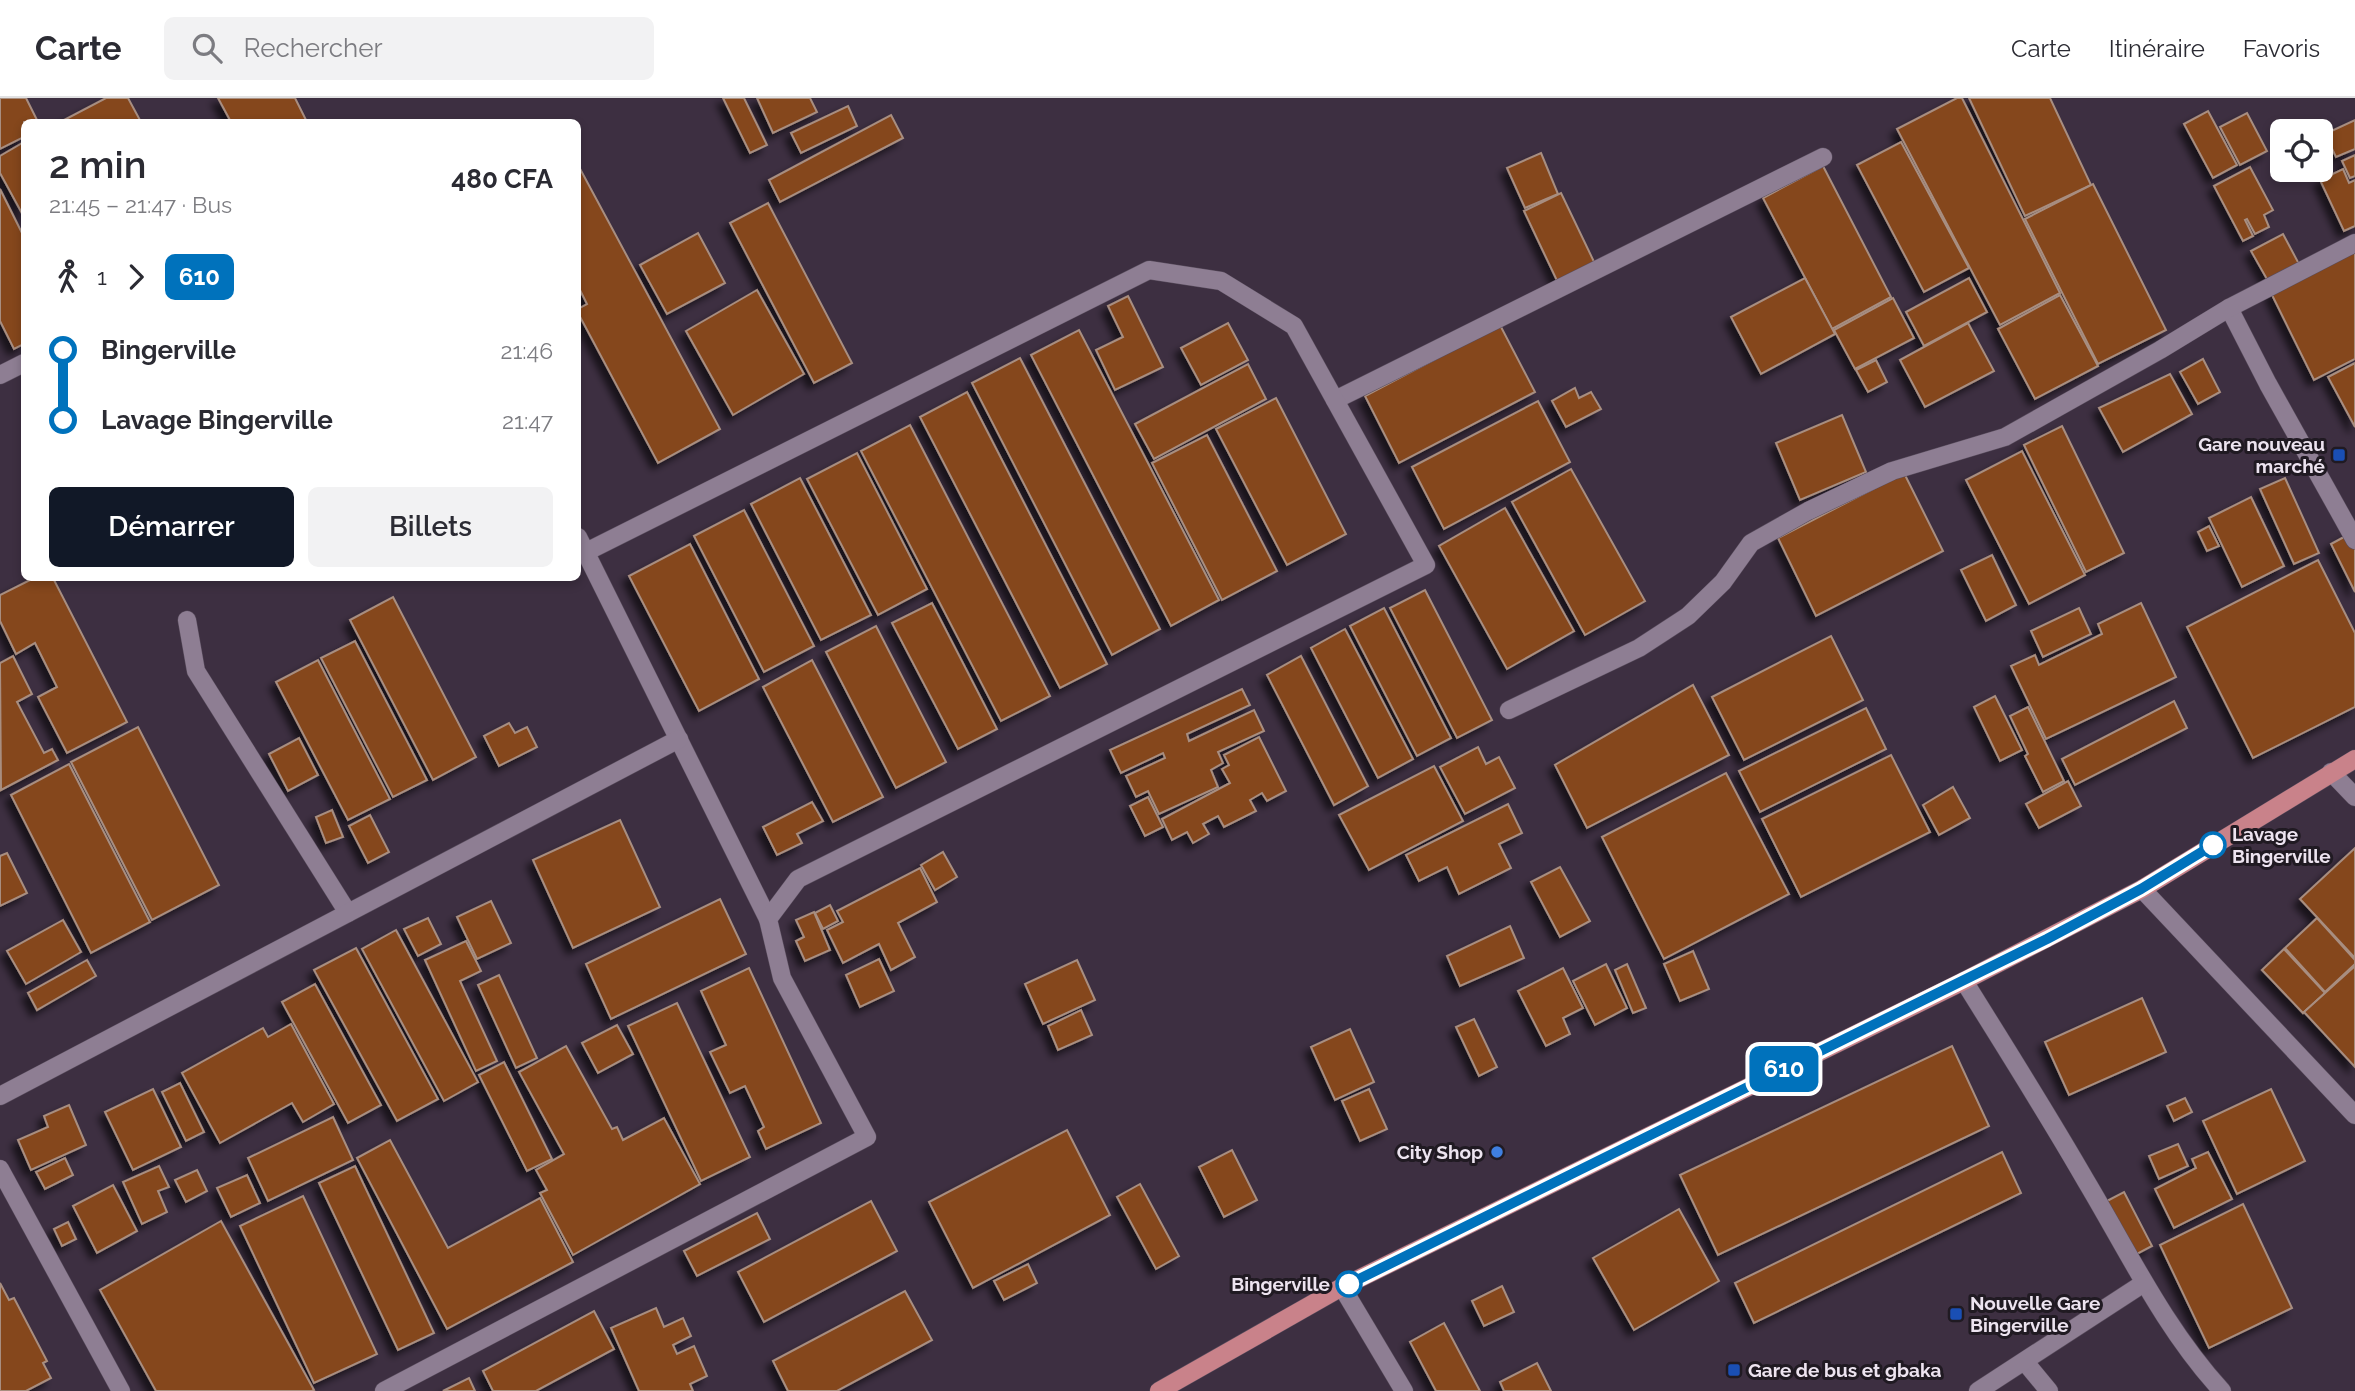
<!DOCTYPE html>
<html lang="fr">
<meta charset="utf-8">
<style>
:root{--surface:#fff;--page:#f2f2f3;--text:#2b2b33;--muted:#7c7c81;--line:#e1e1e2;--accent:#111827}
body{margin:0;font-family:Raleway,sans-serif;background:var(--page);color:var(--text);height:100vh;display:flex;flex-direction:column;font-size:26px;white-space:nowrap}
*{box-sizing:border-box;margin:0}
p{font-size:23px;color:var(--muted)}
.icon{flex:none;width:38px;height:38px;fill:none;stroke:currentColor;stroke-width:2;stroke-linecap:round;stroke-linejoin:round}
.map{position:relative;flex:1;overflow:hidden}
.side{position:absolute;left:21px;top:21px;width:560px;height:462px;display:flex;flex-direction:column;background:var(--surface);border-radius:10px;box-shadow:0 4px 10px #0003}
.side>*{flex:none}
.badge{padding:0 14px;border-radius:10px;font-size:24px;line-height:46px}
.fabs{position:absolute;left:2270px;top:21px;display:grid;gap:14px}
.fabs a{display:grid;place-items:center;width:63px;height:63px;border-radius:10px;background:var(--surface);box-shadow:0 4px 10px #0003;font-size:35px}
.map>.badge{position:absolute;translate:-50% -50%;box-shadow:0 0 0 4px #fff}
.legs{display:flex;align-items:center;gap:10px;height:77px;padding:0 28px;font-size:23px}
.legs p{margin-inline-start:auto}
.overview{display:flex;align-items:center;justify-content:space-between;height:119px;padding:0 28px}
h1{font-size:38px;font-weight:600;line-height:52px}
.button{display:flex;gap:14px;margin-top:auto;padding:14px 28px}
.button a{flex:1;height:80px;border-radius:10px;background:var(--accent);color:#fff;font-size:28px;font-weight:600;line-height:80px;text-align:center}
.button a+a{background:var(--page);color:var(--text)}
ul{padding:0 28px;list-style:none}
li{display:flex;align-items:center;gap:24px;height:70px;font-size:26px}
li i{display:grid;place-items:center;width:10px;height:100%;margin:0 9px;background:currentColor}
li i::after{content:'';width:18px;height:18px;margin:-9px;border:5px solid;border-radius:50%;background:var(--surface)}
li p{margin-inline-start:auto}
li:first-child i{background:linear-gradient(#0000 50%,currentColor 0)}
li:last-child i{background:linear-gradient(currentColor 50%,#0000 0)}
header{display:flex;align-items:center;gap:42px;box-sizing:border-box;height:98px;padding:0 35px;background:var(--surface);border-bottom:2px solid var(--line)}
header strong{font-size:33px}
nav{display:flex;gap:38px;margin-inline-start:auto;font-size:24px}
.search{width:490px;height:63px;background:var(--page);display:flex;align-items:center;gap:18px;box-sizing:border-box;padding:0 24px;border-radius:10px;color:var(--muted);font-size:26px}
.map>svg:first-child{display:block}
</style>
<header>
<strong>Carte</strong>
<div class="search"><svg class="icon" aria-label="search" viewBox="0 0 24 24"><circle cx="10" cy="10" r="6"/><path d="M15 15l6 6"/></svg>Rechercher</div>
<nav><a>Carte</a><a>Itinéraire</a><a>Favoris</a></nav>
</header>
<div class="map">
<svg width="2355" height="1293" viewBox="0 0 2355 1293">
<defs>
<filter id="shadow"><feDropShadow dx="-6" dy="6" stdDeviation="3.5" flood-color="#0009"/></filter>
</defs>
<rect width="100%" height="100%" fill="#3d2f41"/>
<g fill="#85461d" stroke="#a88e80" stroke-width="2" filter="url(#shadow)">
<path d="M0,0H26L38,24H24V39L0,51Z"/>
<path d="M106,0H128L141,24H66L64,22Z"/>
<path d="M218,0H295L307,24H231Z"/>
<path d="M723,0H744L767,47L750,55Z"/>
<path d="M757,0H810L817,14L773,35Z"/>
<path d="M1957,0H1962L2060,195L2000,227L1897,31Z"/>
<path d="M1969,0H2050L2091,87L2025,118Z"/>
<path d="M848,8L857,28L801,55L791,35Z"/>
<path d="M2208,13L2237,67L2213,80L2184,26Z"/>
<path d="M2247,15L2267,53L2240,67L2220,29Z"/>
<path d="M891,17L903,40L780,104L769,82Z"/>
<path d="M2355,22V51L2336,59L2325,36Z"/>
<path d="M24,44V119L0,75V58Z"/>
<path d="M1901,44L1969,170L1924,194L1857,67Z"/>
<path d="M1541,55L1558,96L1525,110L1507,70Z"/>
<path d="M2355,57V78L2350,80L2342,63Z"/>
<path d="M578,67L720,331L658,365L578,215V211L587,206L578,188Z"/>
<path d="M1823,68L1891,199L1832,231L1763,100Z"/>
<path d="M2250,69L2273,112L2264,117L2269,129L2255,136L2247,121L2245,122L2253,138L2243,143L2214,88Z"/>
<path d="M2343,71L2349,85L2355,82V128L2344,133L2320,82Z"/>
<path d="M2093,86L2166,232L2098,266L2025,121Z"/>
<path d="M0,91L24,139V246L14,251L0,223Z"/>
<path d="M1561,95L1597,170L1560,189L1524,113Z"/>
<path d="M768,105L852,265L814,285L730,125Z"/>
<path d="M698,135L725,185L667,216L640,167Z"/>
<path d="M2283,136L2299,166L2268,183L2251,153Z"/>
<path d="M2355,152V261L2314,282L2271,195Z"/>
<path d="M1805,180L1835,236L1761,276L1731,219Z"/>
<path d="M1969,180L1987,214L1924,248L1906,214Z"/>
<path d="M757,192L804,276L733,317L686,233Z"/>
<path d="M2060,197L2098,268L2035,301L1998,231Z"/>
<path d="M1128,198L1163,269L1115,292L1096,252L1123,239L1108,208Z"/>
<path d="M1893,200L1914,240L1855,271L1834,232Z"/>
<path d="M1228,225L1248,262L1201,287L1181,250Z"/>
<path d="M1968,225L1994,273L1925,309L1900,262Z"/>
<path d="M1500,227L1535,294L1399,365L1365,298Z"/>
<path d="M1079,232L1219,502L1171,528L1031,257Z"/>
<path d="M1020,260L1160,531L1112,557L972,285Z"/>
<path d="M2203,261L2220,294L2198,306L2180,274Z"/>
<path d="M1876,262L1887,284L1868,294L1856,272Z"/>
<path d="M2355,265V329L2328,279Z"/>
<path d="M1248,266L1266,301L1154,361L1135,326Z"/>
<path d="M2170,276L2192,316L2123,354L2099,310Z"/>
<path d="M1575,290L1579,300L1591,294L1601,311L1566,329L1552,303Z"/>
<path d="M967,294L1107,566L1060,590L920,319Z"/>
<path d="M1276,300L1346,436L1287,467L1216,331Z"/>
<path d="M1538,303L1570,364L1444,431L1412,369Z"/>
<path d="M1842,317L1866,374L1800,402L1776,345Z"/>
<path d="M910,327L1050,598L1001,623L861,353Z"/>
<path d="M2062,328L2124,455L2086,474L2024,347Z"/>
<path d="M1207,337L1277,473L1222,502L1152,365Z"/>
<path d="M2022,353L2085,477L2029,506L1966,382Z"/>
<path d="M857,355L927,491L878,517L807,381Z"/>
<path d="M1571,371L1645,503L1585,537L1512,404Z"/>
<path d="M1904,375L1943,453L1816,518L1778,440Z"/>
<path d="M800,380L871,517L821,542L751,406Z"/>
<path d="M2285,380L2319,455L2294,466L2260,391Z"/>
<path d="M2251,399L2284,468L2242,489L2209,420Z"/>
<path d="M1505,410L1574,533L1507,571L1439,448Z"/>
<path d="M744,412L814,548L764,574L694,438Z"/>
<path d="M2209,428L2219,448L2207,453L2198,434Z"/>
<path d="M2355,433V494L2331,446Z"/>
<path d="M690,446L759,581L699,613L629,478Z"/>
<path d="M1992,457L2016,507L1986,523L1961,472Z"/>
<path d="M2318,462L2355,535V609L2253,660L2187,529Z"/>
<path d="M34,480H53L127,624L67,655L38,599L57,589L35,545L16,556L0,523V497Z"/>
<path d="M1425,492L1492,622L1457,640L1390,510Z"/>
<path d="M393,499L476,659L433,682L350,522Z"/>
<path d="M932,505L997,631L958,651L892,525Z"/>
<path d="M2141,505L2176,579L2046,641L2011,568L2035,557L2039,567L2102,536L2098,526Z"/>
<path d="M1384,510L1451,640L1417,658L1350,528Z"/>
<path d="M2079,510L2091,536L2043,559L2031,533Z"/>
<path d="M876,528L946,664L896,690L826,554Z"/>
<path d="M1345,531L1413,661L1378,680L1311,550Z"/>
<path d="M1831,538L1863,602L1744,662L1712,599Z"/>
<path d="M355,543L427,682L393,699L321,560Z"/>
<path d="M13,558L32,596L17,604L44,655L52,651L58,662L1,692L0,565Z"/>
<path d="M1301,558L1368,688L1334,707L1267,577Z"/>
<path d="M318,562L390,701L348,722L276,584Z"/>
<path d="M812,562L883,699L833,724L763,589Z"/>
<path d="M1693,587L1729,657L1587,730L1555,667Z"/>
<path d="M1242,591L1250,607L1187,636L1189,643L1254,612L1264,633L1218,654L1223,665L1211,672L1218,689L1159,716L1148,693L1136,699L1126,678L1165,660L1163,655L1121,675L1110,652Z"/>
<path d="M1995,598L2022,652L2000,663L1974,609Z"/>
<path d="M2174,603L2187,630L2075,687L2062,661Z"/>
<path d="M2028,609L2064,683L2043,694L2025,658L2028,656L2010,618Z"/>
<path d="M1866,610L1886,651L1760,714L1739,673Z"/>
<path d="M509,625L515,635L527,629L537,649L499,668L484,638Z"/>
<path d="M138,629L219,787L152,822L71,664Z"/>
<path d="M1259,639L1286,693L1267,703L1262,695L1250,702L1256,713L1224,729L1218,718L1203,726L1209,736L1193,745L1187,734L1172,742L1162,721L1230,685L1222,671L1229,667L1224,657Z"/>
<path d="M299,640L318,677L288,693L269,656Z"/>
<path d="M1478,649L1486,666L1499,659L1515,690L1465,716L1440,669Z"/>
<path d="M1891,657L1930,734L1801,799L1762,721Z"/>
<path d="M69,666L150,824L91,855L11,697Z"/>
<path d="M1434,668L1463,723L1369,772L1339,717Z"/>
<path d="M1726,675L1789,796L1664,861L1602,739Z"/>
<path d="M2068,683L2081,708L2039,730L2026,706Z"/>
<path d="M1953,689L1970,720L1939,737L1923,707Z"/>
<path d="M1148,699L1163,729L1145,738L1130,708Z"/>
<path d="M812,704L823,723L797,736L802,745L777,757L763,729Z"/>
<path d="M1508,706L1522,735L1499,746L1511,770L1459,796L1447,769L1419,783L1406,757Z"/>
<path d="M332,712L343,739L326,745L316,719Z"/>
<path d="M370,717L389,754L368,765L349,728Z"/>
<path d="M620,722L660,809L573,850L533,762Z"/>
<path d="M2355,750V860L2300,801Z"/>
<path d="M943,754L957,779L935,792L921,767Z"/>
<path d="M7,755L27,795L0,808V758Z"/>
<path d="M1560,769L1590,823L1560,839L1531,784Z"/>
<path d="M920,770L937,804L898,825L915,859L891,872L879,846L843,865L827,832L843,824L837,813Z"/>
<path d="M720,801L746,856L611,921L586,866Z"/>
<path d="M491,803L511,845L477,861L457,819Z"/>
<path d="M830,807L838,823L823,831L815,815Z"/>
<path d="M814,814L830,852L805,863L796,843L804,839L796,822Z"/>
<path d="M428,820L441,846L418,858L404,831Z"/>
<path d="M2317,820L2355,862V866L2325,894L2285,850Z"/>
<path d="M63,822L81,854L26,886L7,853Z"/>
<path d="M1510,828L1524,860L1460,888L1447,858Z"/>
<path d="M396,832L478,984L444,1003L362,851Z"/>
<path d="M466,843L481,873L460,883L497,963L476,973L425,862Z"/>
<path d="M356,850L438,1001L397,1023L314,872Z"/>
<path d="M2284,851L2325,895L2303,915L2262,872Z"/>
<path d="M1693,853L1709,891L1680,903L1664,866Z"/>
<path d="M879,861L894,893L860,909L846,877Z"/>
<path d="M87,862L96,878L37,912L28,895Z"/>
<path d="M1077,862L1095,902L1043,926L1025,886Z"/>
<path d="M1606,866L1627,910L1595,927L1573,883Z"/>
<path d="M1627,866L1646,910L1633,915L1615,872Z"/>
<path d="M2355,868V969L2304,914Z"/>
<path d="M749,870L821,1025L766,1051L758,1033L764,1029L745,988L730,995L710,954L726,947L701,893Z"/>
<path d="M1563,870L1583,910L1563,920L1570,936L1546,948L1518,893Z"/>
<path d="M499,877L537,960L516,970L478,887Z"/>
<path d="M315,886L381,1007L348,1025L282,904Z"/>
<path d="M2142,900L2166,954L2069,997L2045,944Z"/>
<path d="M677,905L750,1059L701,1083L628,928Z"/>
<path d="M1081,912L1092,937L1058,952L1048,928Z"/>
<path d="M1474,921L1497,969L1479,978L1456,929Z"/>
<path d="M291,926L334,1006L303,1024L292,1005L220,1045L182,975L263,930L268,939Z"/>
<path d="M617,927L633,956L598,975L582,945Z"/>
<path d="M1350,931L1374,984L1335,1002L1311,949Z"/>
<path d="M566,948L612,1031L617,1029L623,1042L664,1020L700,1086L573,1157L540,1095L547,1092L536,1072L564,1056L519,974Z"/>
<path d="M1952,948L1989,1028L1718,1157L1680,1077Z"/>
<path d="M504,964L552,1061L527,1073L479,977Z"/>
<path d="M180,985L204,1034L186,1043L162,994Z"/>
<path d="M153,991L181,1049L133,1072L105,1014Z"/>
<path d="M1369,991L1387,1031L1360,1043L1342,1003Z"/>
<path d="M2271,991L2305,1063L2237,1096L2203,1023Z"/>
<path d="M2185,1000L2192,1014L2174,1023L2167,1008Z"/>
<path d="M69,1007L86,1047L31,1072L18,1042L48,1029L44,1018Z"/>
<path d="M333,1019L353,1062L268,1103L248,1060Z"/>
<path d="M1067,1032L1110,1117L973,1190L929,1104Z"/>
<path d="M390,1042L448,1150L540,1100L573,1164L447,1231L357,1060Z"/>
<path d="M2178,1046L2188,1068L2159,1081L2149,1058Z"/>
<path d="M1232,1052L1257,1102L1224,1119L1199,1069Z"/>
<path d="M2002,1054L2021,1095L1754,1225L1735,1185Z"/>
<path d="M2208,1054L2232,1101L2174,1130L2155,1091L2196,1070L2192,1061Z"/>
<path d="M65,1060L73,1077L45,1091L36,1074Z"/>
<path d="M159,1068L169,1089L158,1093L167,1114L142,1126L123,1084Z"/>
<path d="M355,1068L434,1235L398,1252L319,1085Z"/>
<path d="M197,1072L207,1093L186,1104L175,1082Z"/>
<path d="M247,1077L260,1105L231,1119L217,1090Z"/>
<path d="M1140,1086L1179,1158L1156,1171L1117,1099Z"/>
<path d="M113,1087L137,1133L97,1155L73,1108Z"/>
<path d="M2124,1094L2152,1148L2135,1157L2107,1103Z"/>
<path d="M303,1098L377,1256L314,1285L240,1128Z"/>
<path d="M871,1103L897,1153L764,1224L738,1174Z"/>
<path d="M2243,1106L2292,1210L2209,1250L2160,1147Z"/>
<path d="M1679,1111L1719,1183L1634,1232L1593,1160Z"/>
<path d="M757,1115L770,1141L697,1178L684,1153Z"/>
<path d="M221,1123L314,1292L312,1293H156L100,1192Z"/>
<path d="M68,1124L76,1141L62,1148L54,1131Z"/>
<path d="M1028,1166L1037,1185L1004,1202L994,1183Z"/>
<path d="M0,1185L9,1202L14,1200L47,1263L43,1265L51,1280L26,1293H0Z"/>
<path d="M1502,1188L1514,1214L1484,1228L1472,1203Z"/>
<path d="M905,1193L932,1242L837,1293H788L773,1263Z"/>
<path d="M656,1210L664,1229L683,1220L691,1238L673,1247L677,1256L694,1248L707,1278L690,1286L693,1293H639L611,1230Z"/>
<path d="M594,1213L614,1251L536,1293H493L483,1273Z"/>
<path d="M1444,1225L1480,1293H1436L1410,1244Z"/>
<path d="M1537,1265L1551,1293H1504L1500,1284Z"/>
<path d="M469,1280L475,1293H443Z"/>
</g>
<g fill="none" stroke-linecap="round" stroke-linejoin="round">
<defs>
<g id="minor">
<path d="M2229,210L2268,286L2355,442"/>
<path d="M0,277L24,265"/>
<path d="M1335,302L1823,59"/>
<path d="M578,439L768,821"/>
<path d="M187,522L196,573L348,815"/>
<path d="M1509,612L1639,550L1688,518L1723,484L1751,445L1808,413L1892,373L2005,339L2160,252L2229,210L2355,145"/>
<path d="M2331,674L2355,699"/>
<path d="M2142,791L2355,1017"/>
<path d="M1964,883C2005,949 2047,1015 2086,1083C2129,1155 2165,1231 2222,1293"/>
<path d="M0,998L679,641"/>
<path d="M0,1071L121,1293"/>
<path d="M1342,1189L1404,1293"/>
<path d="M2025,1264L2049,1293"/>
<path d="M384,1293L867,1039L782,880L768,821L798,781L1426,467L1294,228L1221,183L1149,172L586,454"/>
<path d="M1978,1293L2144,1185"/>
</g>
<path id="major" d="M1159,1293L1342,1189L1964,883L2142,791L2355,661"/>
</defs>
<use href="#minor" stroke="#584c5c" stroke-width="19"/>
<use href="#major" stroke="#584c5c" stroke-width="19"/>
<use href="#minor" stroke="#8e7e93" stroke-width="18"/>
<use href="#major" stroke="#c9828a" stroke-width="18"/>
</g>
<g fill="none" stroke-linecap="round" stroke-linejoin="round">
<defs>
<path id="line-1" d="M1349,1186L2047,841L2141,791L2213,747"/>
</defs>
<use href="#line-1" stroke="#fff" stroke-width="16"/>
<use href="#line-1" stroke="#0072bc" stroke-width="10"/>
</g>
<g fill="#1a4fb4" stroke="#201a22" stroke-width="2.5">
<rect x="2332" y="350" width="14" height="14" rx="3.5"/>
<rect x="1949" y="1209" width="14" height="14" rx="3.5"/>
<rect x="1727" y="1265" width="14" height="14" rx="3.5"/>
</g>
<g fill="#fff" stroke="#0072bc" stroke-width="3.5">
<circle cx="2213" cy="747" r="12"/>
<circle cx="1349" cy="1186" r="12"/>
</g>
<circle fill="#3f7fe0" stroke="#201a22" stroke-width="2.5" cx="1497" cy="1054" r="7"/>
<g text-anchor="middle" stroke-width="6" stroke-linejoin="round" paint-order="stroke">
<g font-size="19" font-weight="bold" fill="#ede4f0" stroke="#201a22" text-anchor="end">
<text x="2325" y="353">Gare nouveau<tspan x="2325" dy="22">marché</tspan></text>
<text x="1483" y="1061">City Shop</text>
<text x="1970" y="1212" text-anchor="start">Nouvelle Gare<tspan x="1970" dy="22">Bingerville</tspan></text>
<text x="1748" y="1279" text-anchor="start">Gare de bus et gbaka</text>
</g>
<g font-size="19" font-weight="bold" fill="#ede4f0" stroke="#201a22" text-anchor="start">
<text x="2232" y="743">Lavage<tspan x="2232" dy="22">Bingerville</tspan></text>
<text x="1330" y="1193" text-anchor="end">Bingerville</text>
</g>
</g>
</svg>
<div class="fabs">
<a><svg class="icon" aria-label="locate" viewBox="0 0 24 24"><circle cx="12" cy="12" r="6"/><path d="M12 2v4M12 18v4M2 12h4M18 12h4"/></svg></a>
</div>
<b class="badge" style="left:1784px;top:971px;background:#0072bc;color:#fff">610</b>
<section class="side">
<div class="overview"><div><h1>2 min</h1><p>21:45 – 21:47 · Bus</p></div><b>480 CFA</b></div>
<div class="legs"><svg class="icon" aria-label="walk" viewBox="0 0 24 24"><circle cx="13" cy="4" r="2"/><path d="M13 8l-2 6 4 7M11 14l-3 7M7 12l3-4h3l4 4"/></svg>1<svg class="icon" aria-label="forward" viewBox="0 0 24 24"><path d="M9 5l7 7-7 7"/></svg><b class="badge" style="background:#0072bc;color:#fff">610</b></div>
<ul>
<li><i style="color:#0072bc"></i><b>Bingerville</b><p>21:46</p></li>
<li><i style="color:#0072bc"></i><b>Lavage Bingerville</b><p>21:47</p></li>
</ul>
<div class="button"><a>Démarrer</a><a>Billets</a></div>
</section>
</div>
